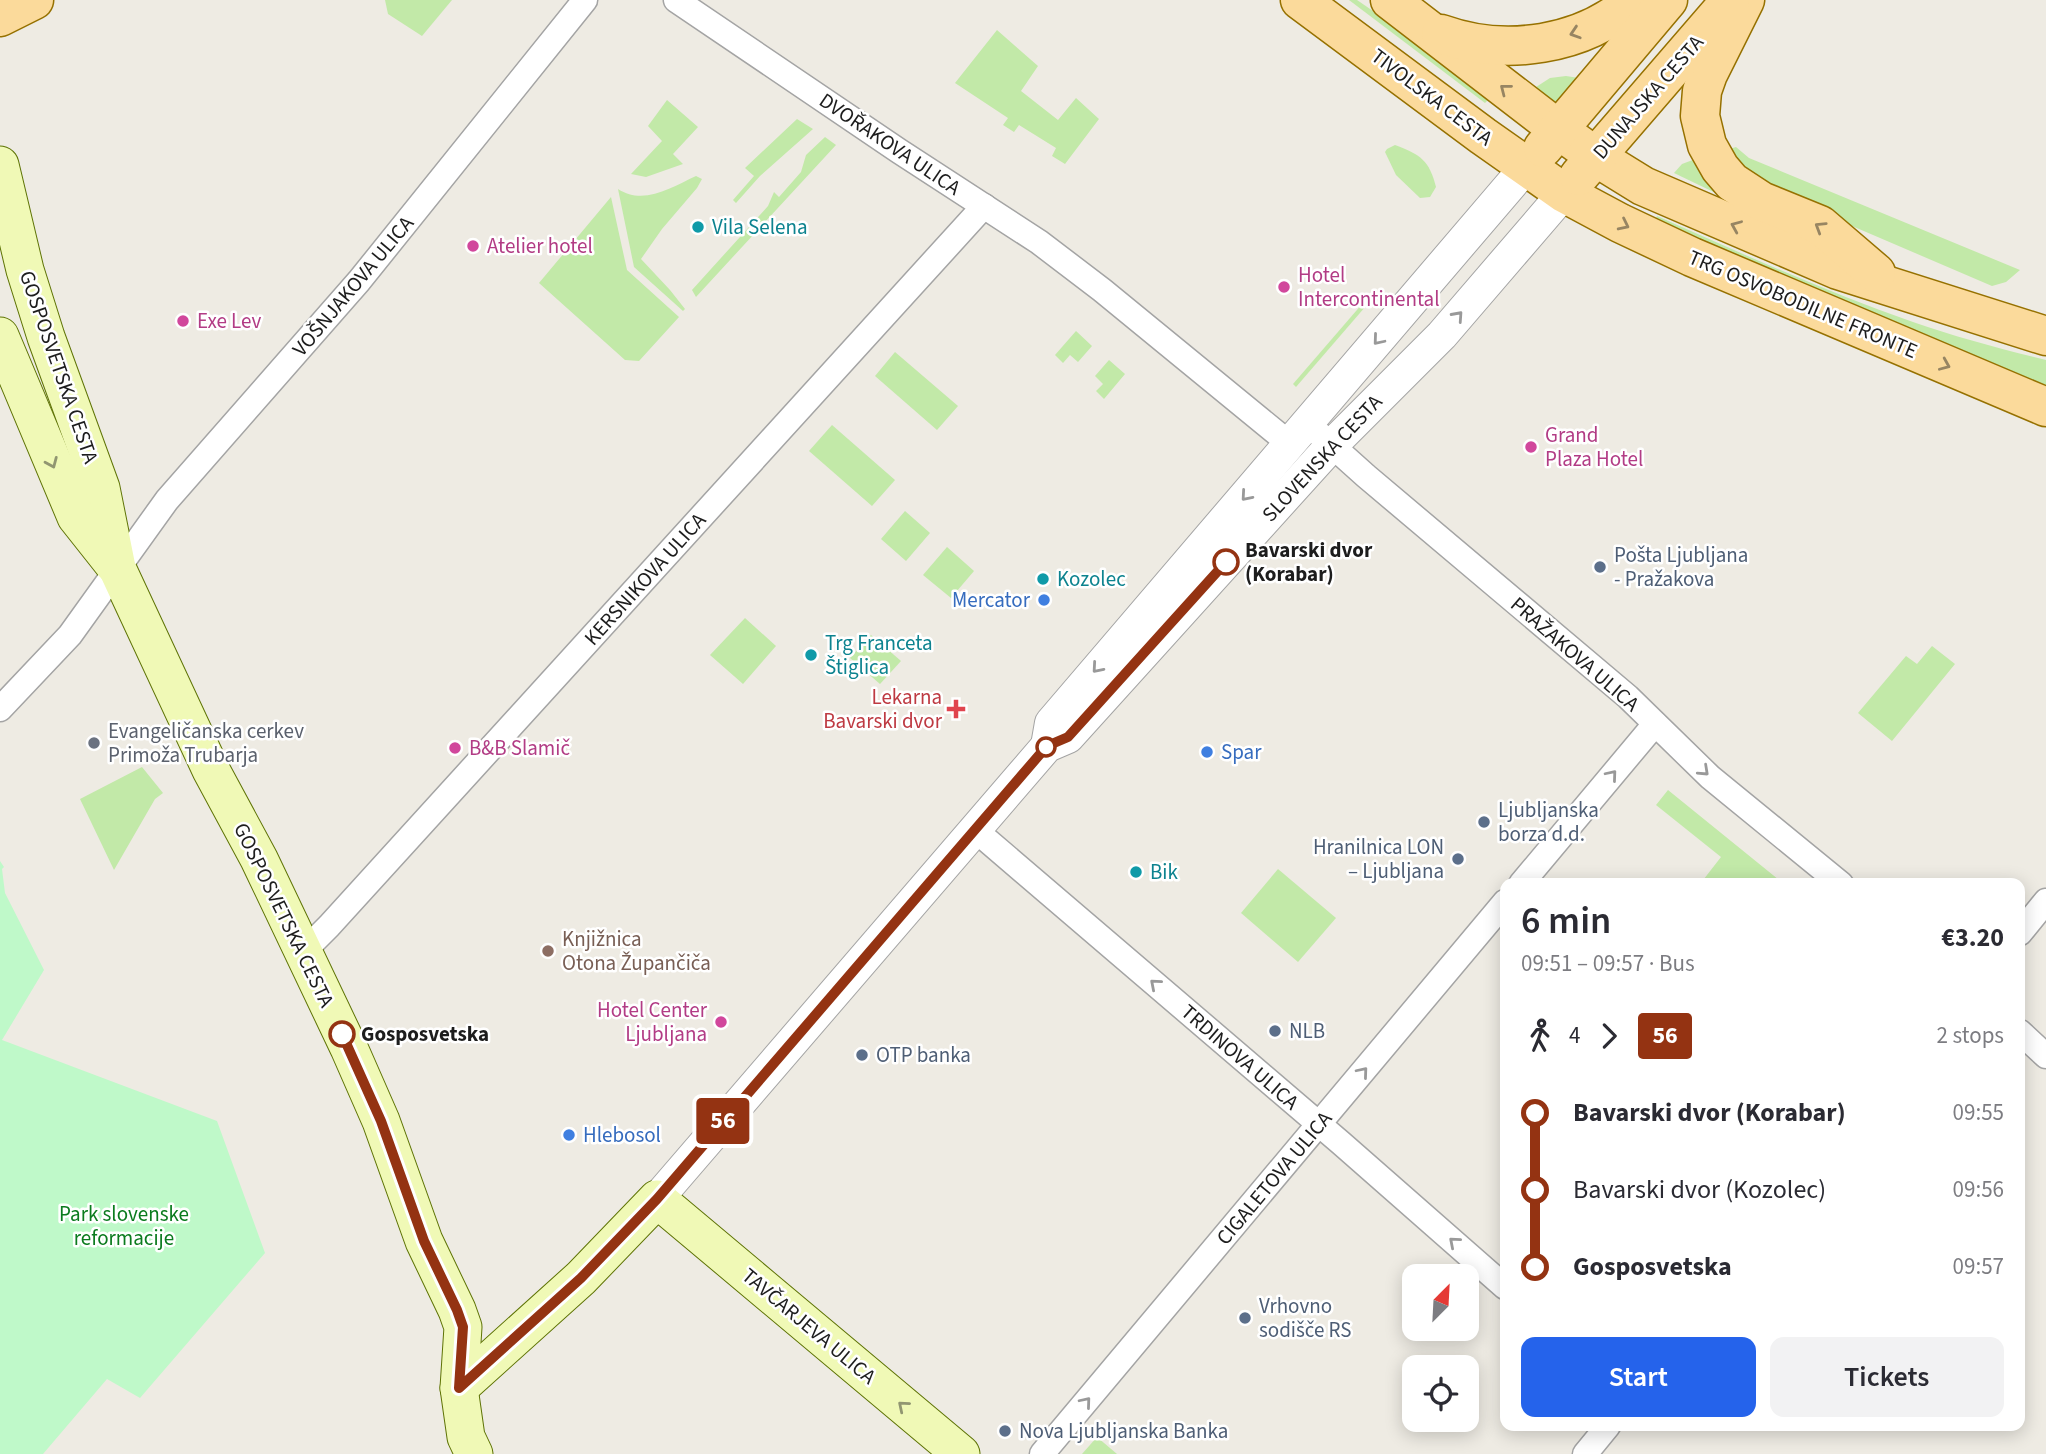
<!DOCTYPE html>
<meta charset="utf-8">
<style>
:root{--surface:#fff;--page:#f2f2f3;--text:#2b2b33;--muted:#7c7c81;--accent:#2563eb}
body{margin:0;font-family:"Source Sans 3",sans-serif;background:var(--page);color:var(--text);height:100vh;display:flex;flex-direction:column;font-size:26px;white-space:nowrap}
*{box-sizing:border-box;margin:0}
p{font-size:23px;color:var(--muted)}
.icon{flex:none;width:38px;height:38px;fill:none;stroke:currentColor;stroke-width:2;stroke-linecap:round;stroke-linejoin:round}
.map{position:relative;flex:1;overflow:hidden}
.panel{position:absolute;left:1500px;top:878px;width:525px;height:553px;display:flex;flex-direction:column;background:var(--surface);border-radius:14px;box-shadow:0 4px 18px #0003}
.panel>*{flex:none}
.badge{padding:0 14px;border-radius:5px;font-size:24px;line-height:46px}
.needle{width:46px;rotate:24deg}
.tools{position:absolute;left:1402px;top:1264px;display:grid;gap:14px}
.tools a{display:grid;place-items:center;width:77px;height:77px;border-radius:14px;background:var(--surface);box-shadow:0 4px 18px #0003;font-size:35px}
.map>.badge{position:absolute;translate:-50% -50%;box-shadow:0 0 0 4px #fff}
.legs{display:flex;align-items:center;gap:10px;height:77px;padding:0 21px;font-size:23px}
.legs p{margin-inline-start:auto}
.overview{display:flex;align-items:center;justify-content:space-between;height:119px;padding:0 21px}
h1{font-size:38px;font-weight:600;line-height:52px}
.button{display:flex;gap:14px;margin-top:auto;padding:14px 21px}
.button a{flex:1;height:80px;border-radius:14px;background:var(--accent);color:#fff;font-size:28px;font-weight:600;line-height:80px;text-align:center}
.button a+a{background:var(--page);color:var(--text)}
ul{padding:0 21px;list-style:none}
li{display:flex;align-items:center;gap:24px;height:77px;font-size:26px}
li i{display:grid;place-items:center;width:10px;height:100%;margin:0 9px;background:currentColor}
li i::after{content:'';width:18px;height:18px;margin:-9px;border:5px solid;border-radius:50%;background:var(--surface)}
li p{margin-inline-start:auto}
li:first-child i{background:linear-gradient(#0000 50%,currentColor 0)}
li:last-child i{background:linear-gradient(currentColor 50%,#0000 0)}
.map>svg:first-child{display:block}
</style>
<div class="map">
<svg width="2046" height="1454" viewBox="0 0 2046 1454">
<rect width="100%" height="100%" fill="#eeebe3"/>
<g fill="#c2e9a8">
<path d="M385,0H452L422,36L388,14Z"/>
<path d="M1349,0H1357L1373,11L1489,99L1485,103Z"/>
<path d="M997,30L1038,66L1021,91L1058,120L1076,98L1099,119L1065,164L1052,156L1056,148L1019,125L1014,132L1003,125L1008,118L955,83Z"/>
<path d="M1566,76L1579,78L1555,105L1533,89L1550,78Z"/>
<path d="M667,100L698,127L673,154L683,164L646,177L631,174L662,141L648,126Z"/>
<path d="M797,119L813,129L760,176L736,203L733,200L754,176L745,168Z"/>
<path d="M825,137L836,145L696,297L692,290L768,206L774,192L779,197L801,172L806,155Z"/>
<path d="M1395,145C1421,155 1429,160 1436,187L1430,197L1420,198L1396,175L1385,152L1387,149Z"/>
<path d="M1736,147L1749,158L2020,270L2006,282L1992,286L1761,187L1723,151Z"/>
<path d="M1698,158L1724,197L1674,173L1682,164Z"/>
<path d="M696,176L702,179L697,188L662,229L641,259L670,290L685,309L683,311L634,267L618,189C644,206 672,187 696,176Z"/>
<path d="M611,197L627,270L679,317L639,361L625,360L539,283Z"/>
<path d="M1657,216C1741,253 1826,292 1913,322C1956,337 2001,349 2046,360V388L1654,222Z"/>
<path d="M1369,296L1372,299L1296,387L1293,384Z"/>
<path d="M1076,331L1092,346L1078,362L1070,355L1063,363L1055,355Z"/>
<path d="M895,352L958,406L937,430L875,376Z"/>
<path d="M1109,360L1125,374L1104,399L1096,391L1103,384L1095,376Z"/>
<path d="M832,425L895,480L872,506L809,451Z"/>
<path d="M905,511L930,533L906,561L881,539Z"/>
<path d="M947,547L974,571L951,598L923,575Z"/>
<path d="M745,618L776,646L743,684L710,655Z"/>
<path d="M871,635L901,661L880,684L850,658Z"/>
<path d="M1932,646L1955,664L1892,741L1858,713L1906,656L1917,664Z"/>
<path d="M142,767L163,793L155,799L114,870L80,799Z"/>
<path d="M1668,790L1784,884H1700L1721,857L1656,805Z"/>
<path d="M1278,869L1336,918L1298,962L1241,913Z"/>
<path d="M1097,1437L1117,1454H1082Z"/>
</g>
<path fill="#bff9c9" d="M0,861L4,867L2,869L5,893L44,970L2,1040L217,1121L265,1253L140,1398L107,1379L43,1454H0Z"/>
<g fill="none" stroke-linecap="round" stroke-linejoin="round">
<defs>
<g id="minor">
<path d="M676,0L899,151L1039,242L1102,290L1290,444"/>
<path d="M1308,424L1366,476L1628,697L1710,777L1841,884"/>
<path d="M0,709L70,635L167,500L359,281L585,0"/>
<path d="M974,829L1341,1143L1505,1287"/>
<path d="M1521,884L1655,724"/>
<path d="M2020,933L2046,901"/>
<path d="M304,951L329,926L984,206"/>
<path d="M2020,1032L2046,1056"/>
<path d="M1042,1454L1505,902"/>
<path d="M1585,1454L1608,1426"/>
</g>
<g id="tertiary">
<path d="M1047,746L1051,723L1526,167"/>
<path d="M657,1199L1047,746L1068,737L1332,445L1442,335L1564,193"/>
</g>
<g id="secondary">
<path d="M0,165L25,270L46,337L101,488L117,568L211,770L259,859L349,1048L381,1121L424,1241L457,1310L463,1327L459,1388L466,1437L474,1454"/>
<path d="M0,336L76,517L114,565"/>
<path d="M459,1388L581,1278L657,1199L961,1454"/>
</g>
<g id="primary">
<path d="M1300,0L1483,136L1564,193L1620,223L1692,257L2046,407"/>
<path d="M1390,0L1559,130L1596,157L1643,186L1838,270L2046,336"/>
<path d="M1745,0L1708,74L1702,91L1700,116L1707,145L1720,168L1732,182L1761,201L1820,225L1876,273"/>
<path d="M0,17L34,0"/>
<path d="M1441,34C1505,57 1583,46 1634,0"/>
<path d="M1543,148L1668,0"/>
<path d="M1579,176L1730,1"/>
</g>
</defs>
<use href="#minor" stroke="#a4a4a4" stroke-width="27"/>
<use href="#tertiary" stroke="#a4a4a4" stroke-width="34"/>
<use href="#secondary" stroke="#5e7305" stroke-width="39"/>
<use href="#primary" stroke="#967100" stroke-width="41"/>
<use href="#minor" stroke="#fff" stroke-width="24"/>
<use href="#tertiary" stroke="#fff" stroke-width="32"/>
<use href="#secondary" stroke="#f0f9b6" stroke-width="37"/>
<use href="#primary" stroke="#fbda9b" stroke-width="38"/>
</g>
<defs><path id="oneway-chevron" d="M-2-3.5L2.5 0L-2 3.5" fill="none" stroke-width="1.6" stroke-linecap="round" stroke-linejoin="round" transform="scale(1.75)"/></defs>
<g stroke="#978562">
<use href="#oneway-chevron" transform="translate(1575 33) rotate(162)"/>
<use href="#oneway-chevron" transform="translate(1505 89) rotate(-142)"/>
<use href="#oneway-chevron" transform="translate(1624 225) rotate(26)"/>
<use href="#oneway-chevron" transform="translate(1736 226) rotate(-157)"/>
<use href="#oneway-chevron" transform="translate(1820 227) rotate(-148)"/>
<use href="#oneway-chevron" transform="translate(1945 365) rotate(23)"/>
</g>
<g stroke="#999">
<use href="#oneway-chevron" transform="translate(1458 316) rotate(-48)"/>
<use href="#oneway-chevron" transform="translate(1378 340) rotate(130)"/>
<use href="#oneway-chevron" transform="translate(1246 496) rotate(131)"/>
<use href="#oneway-chevron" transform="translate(1097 668) rotate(131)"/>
<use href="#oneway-chevron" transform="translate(1704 771) rotate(43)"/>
<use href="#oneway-chevron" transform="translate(1612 775) rotate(-50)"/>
<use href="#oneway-chevron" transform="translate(1155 984) rotate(-139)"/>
<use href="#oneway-chevron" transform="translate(1363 1072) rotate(-50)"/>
<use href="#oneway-chevron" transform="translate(1454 1242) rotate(-139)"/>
<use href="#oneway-chevron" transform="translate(1086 1402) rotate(-50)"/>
</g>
<g stroke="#919671">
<use href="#oneway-chevron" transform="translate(52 463) rotate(67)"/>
<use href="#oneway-chevron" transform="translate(903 1406) rotate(-140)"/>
</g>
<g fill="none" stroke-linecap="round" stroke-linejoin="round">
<defs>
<path id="line-1" d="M342,1034L381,1121L424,1241L457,1310L463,1327L459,1388L581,1278L657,1199L1047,746L1068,737L1226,562"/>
</defs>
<use href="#line-1" stroke="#fff" stroke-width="16"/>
<use href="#line-1" stroke="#943312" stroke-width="10"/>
</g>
<g fill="#0f9aa8" stroke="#fff" stroke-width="2.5">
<circle cx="698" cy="227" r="7"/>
<circle cx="1043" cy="579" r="7"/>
<circle cx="811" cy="655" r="7"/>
<circle cx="1136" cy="872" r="7"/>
</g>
<g fill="#d1479c" stroke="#fff" stroke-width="2.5">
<circle cx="473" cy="246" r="7"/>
<circle cx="1284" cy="287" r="7"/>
<circle cx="183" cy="321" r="7"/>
<circle cx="1531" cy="447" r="7"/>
<circle cx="455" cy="748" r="7"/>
<circle cx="721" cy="1022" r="7"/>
</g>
<g fill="#fff" stroke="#943312" stroke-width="3.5">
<circle cx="1226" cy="562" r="12"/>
<circle cx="1046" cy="747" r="9"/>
<circle cx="342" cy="1034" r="12"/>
</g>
<g fill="#5c6f8a" stroke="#fff" stroke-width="2.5">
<circle cx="1600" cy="567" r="7"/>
<circle cx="1484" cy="822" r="7"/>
<circle cx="1458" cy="859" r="7"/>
<circle cx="1275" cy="1031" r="7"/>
<circle cx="862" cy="1055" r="7"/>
<circle cx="1245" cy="1318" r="7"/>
<circle cx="1005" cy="1431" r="7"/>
</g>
<g fill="#3f7fe0" stroke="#fff" stroke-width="2.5">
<circle cx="1044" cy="600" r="7"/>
<circle cx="1207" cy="752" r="7"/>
<circle cx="569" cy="1135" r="7"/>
</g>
<path fill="#e0444e" stroke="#fff" stroke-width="2.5" d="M952.5 698.5h7v7h7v7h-7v7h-7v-7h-7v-7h7z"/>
<circle fill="#6b7280" stroke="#fff" stroke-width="2.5" cx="94" cy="743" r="7"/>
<circle fill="#8d6e63" stroke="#fff" stroke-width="2.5" cx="548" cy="951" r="7"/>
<g text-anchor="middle" stroke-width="5" stroke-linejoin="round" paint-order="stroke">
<g font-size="21" fill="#1d1d1d" stroke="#fff">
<text transform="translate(1432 97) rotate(37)" y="7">TIVOLSKA CESTA</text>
<text transform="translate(1648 97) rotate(-49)" y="7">DUNAJSKA CESTA</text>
<text transform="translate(890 144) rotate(34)" y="7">DVOŘAKOVA ULICA</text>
<text transform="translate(353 286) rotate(-50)" y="7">VOŠNJAKOVA ULICA</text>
<text transform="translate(1803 304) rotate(23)" y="7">TRG OSVOBODILNE FRONTE</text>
<text transform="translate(59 367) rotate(71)" y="7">GOSPOSVETSKA CESTA</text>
<text transform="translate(1322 458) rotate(-47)" y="7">SLOVENSKA CESTA</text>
<text transform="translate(645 579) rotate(-48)" y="7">KERSNIKOVA ULICA</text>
<text transform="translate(1575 654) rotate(41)" y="7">PRAŽAKOVA ULICA</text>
<text transform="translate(284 915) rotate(64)" y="7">GOSPOSVETSKA CESTA</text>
<text transform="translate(1240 1057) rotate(41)" y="7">TRDINOVA ULICA</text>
<text transform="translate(1274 1178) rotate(-50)" y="7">CIGALETOVA ULICA</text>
<text transform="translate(809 1326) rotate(40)" y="7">TAVČARJEVA ULICA</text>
</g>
<g font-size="21" fill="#0d838f" stroke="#fff" text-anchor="start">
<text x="712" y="234">Vila Selena</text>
<text x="1057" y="586">Kozolec</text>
<text x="825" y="650">Trg Franceta<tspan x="825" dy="24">Štiglica</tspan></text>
<text x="1150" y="879">Bik</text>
</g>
<g font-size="21" fill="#b23c85" stroke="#fff" text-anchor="start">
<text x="487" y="253">Atelier hotel</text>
<text x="1298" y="282">Hotel<tspan x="1298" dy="24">Intercontinental</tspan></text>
<text x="197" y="328">Exe Lev</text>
<text x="1545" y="442">Grand<tspan x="1545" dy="24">Plaza Hotel</tspan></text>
<text x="469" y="755">B&amp;B Slamič</text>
<text x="707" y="1017" text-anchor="end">Hotel Center<tspan x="707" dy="24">Ljubljana</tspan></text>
</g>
<g font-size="21" font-weight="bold" fill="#1d1d1d" stroke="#fff" text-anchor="start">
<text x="1245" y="557">Bavarski dvor<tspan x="1245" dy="24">(Korabar)</tspan></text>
<text x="361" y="1041">Gosposvetska</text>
</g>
<g font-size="21" fill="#4e5e75" stroke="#fff" text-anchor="start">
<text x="1614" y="562">Pošta Ljubljana<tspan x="1614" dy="24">- Pražakova</tspan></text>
<text x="1498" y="817">Ljubljanska<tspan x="1498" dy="24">borza d.d.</tspan></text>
<text x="1444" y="854" text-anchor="end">Hranilnica LON<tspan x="1444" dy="24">– Ljubljana</tspan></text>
<text x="1289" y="1038">NLB</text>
<text x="876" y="1062">OTP banka</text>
<text x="1259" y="1313">Vrhovno<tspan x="1259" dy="24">sodišče RS</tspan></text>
<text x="1019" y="1438">Nova Ljubljanska Banka</text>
</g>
<g font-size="21" fill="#366cbe" stroke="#fff" text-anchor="start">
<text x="1030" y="607" text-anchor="end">Mercator</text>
<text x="1221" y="759">Spar</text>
<text x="583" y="1142">Hlebosol</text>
</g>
<g font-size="21" fill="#be3a42" stroke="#fff" text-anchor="end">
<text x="942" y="704">Lekarna<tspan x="942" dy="24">Bavarski dvor</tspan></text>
</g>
<g font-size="21" fill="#5b616d" stroke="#fff" text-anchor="start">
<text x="108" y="738">Evangeličanska cerkev<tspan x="108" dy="24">Primoža Trubarja</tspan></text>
</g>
<g font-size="21" fill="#785e54" stroke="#fff" text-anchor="start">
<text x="562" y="946">Knjižnica<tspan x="562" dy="24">Otona Župančiča</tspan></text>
</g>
<g font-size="21" fill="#0b7b1e" stroke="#fff">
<text x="124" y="1221">Park slovenske<tspan x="124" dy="24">reformacije</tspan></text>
</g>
</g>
</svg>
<div class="tools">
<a><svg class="needle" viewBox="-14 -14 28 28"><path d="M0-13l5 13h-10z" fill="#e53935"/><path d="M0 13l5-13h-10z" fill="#7c7c81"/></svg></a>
<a><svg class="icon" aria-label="locate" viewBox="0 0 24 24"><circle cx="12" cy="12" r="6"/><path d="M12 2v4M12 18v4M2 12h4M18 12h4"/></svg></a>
</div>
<b class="badge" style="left:723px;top:1121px;background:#943312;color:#fff">56</b>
<section class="panel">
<div class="overview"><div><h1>6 min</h1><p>09:51 – 09:57 · Bus</p></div><b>€3.20</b></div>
<div class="legs"><svg class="icon" aria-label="walk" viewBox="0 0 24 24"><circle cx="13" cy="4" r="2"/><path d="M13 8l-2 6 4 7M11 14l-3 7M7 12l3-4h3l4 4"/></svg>4<svg class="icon" aria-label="forward" viewBox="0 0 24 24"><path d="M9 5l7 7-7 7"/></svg><b class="badge" style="background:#943312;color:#fff">56</b><p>2 stops</p></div>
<ul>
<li><i style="color:#943312"></i><b>Bavarski dvor (Korabar)</b><p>09:55</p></li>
<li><i style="color:#943312"></i><span>Bavarski dvor (Kozolec)</span><p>09:56</p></li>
<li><i style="color:#943312"></i><b>Gosposvetska</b><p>09:57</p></li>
</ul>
<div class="button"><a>Start</a><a>Tickets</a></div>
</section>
</div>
